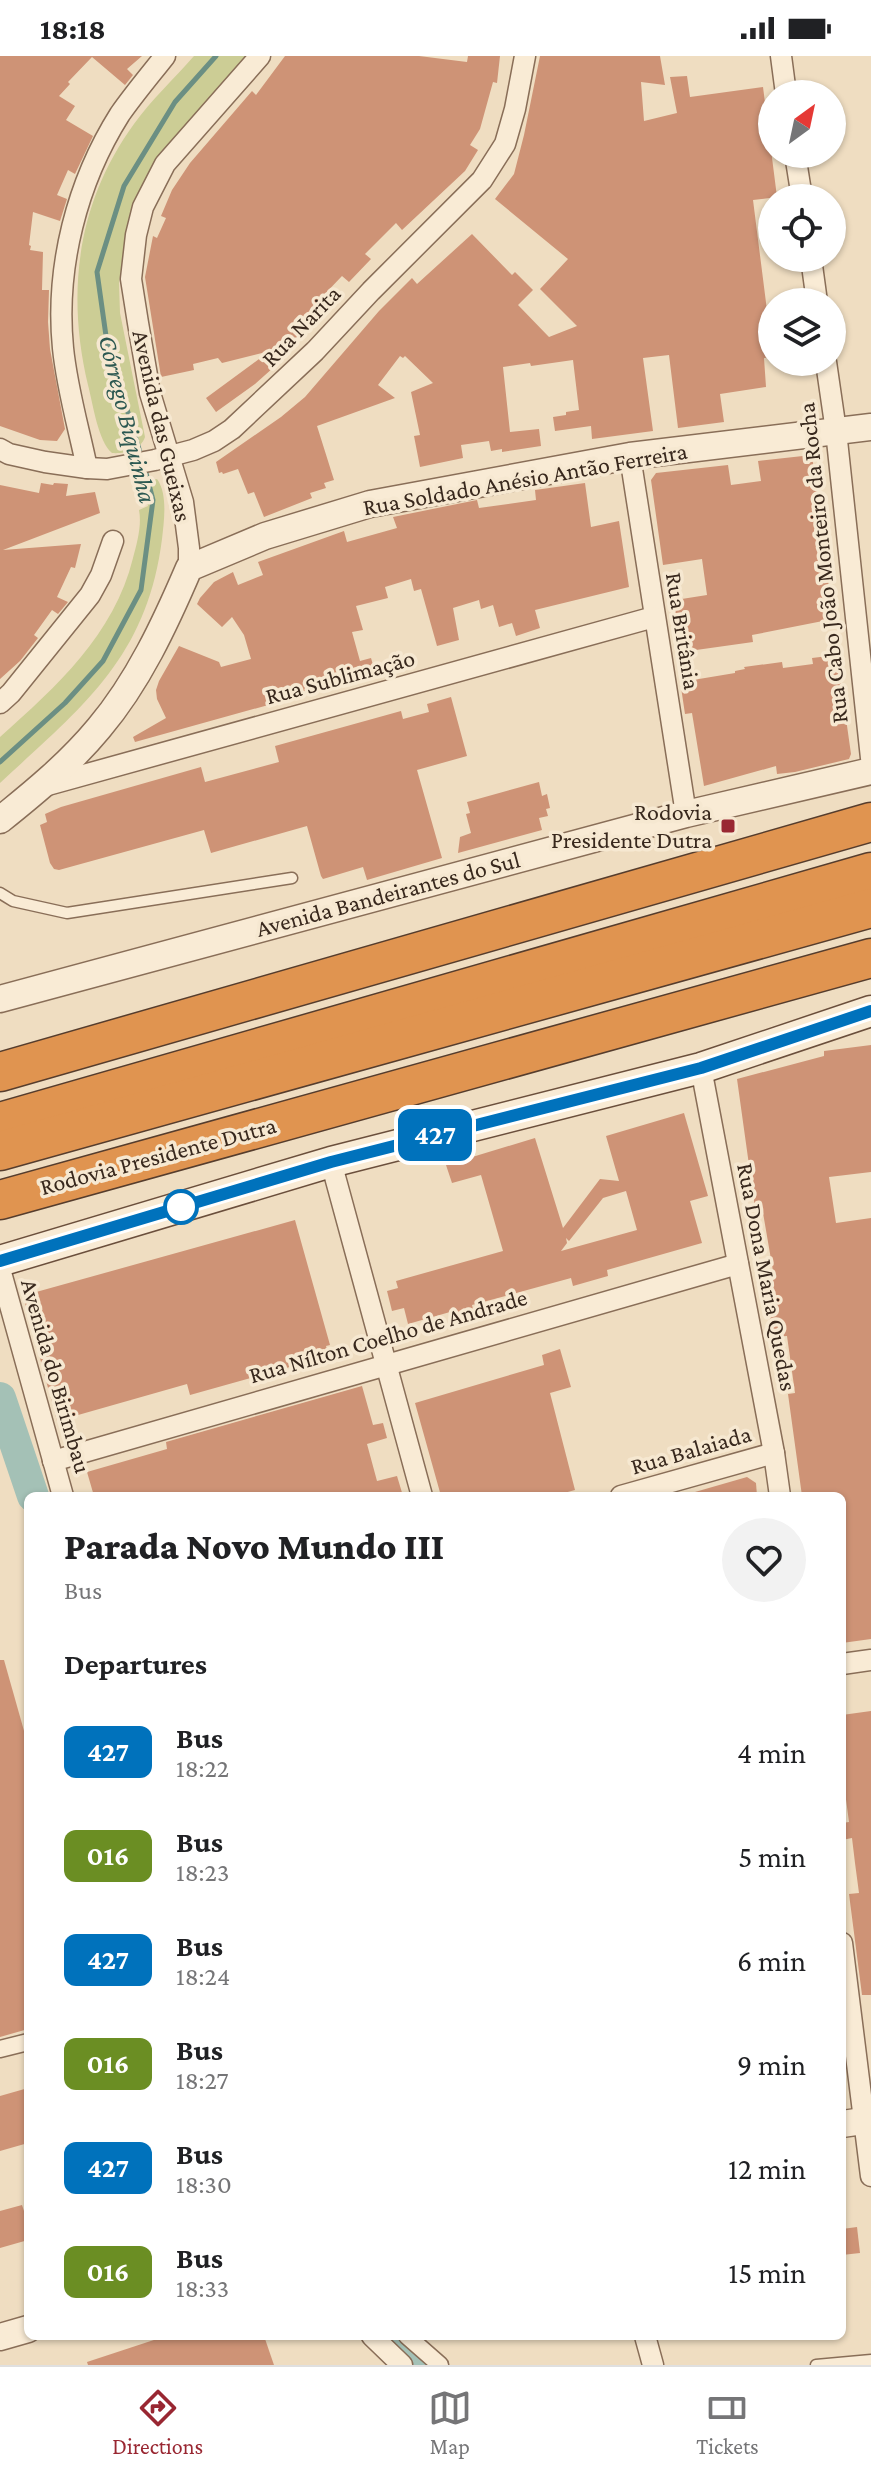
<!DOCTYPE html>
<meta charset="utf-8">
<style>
:root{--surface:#fff;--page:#f2f2f2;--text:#202124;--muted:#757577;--line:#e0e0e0;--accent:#992732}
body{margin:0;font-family:"Crimson Pro",serif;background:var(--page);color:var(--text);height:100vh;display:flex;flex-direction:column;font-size:30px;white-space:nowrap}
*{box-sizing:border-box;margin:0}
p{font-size:26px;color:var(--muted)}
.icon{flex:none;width:44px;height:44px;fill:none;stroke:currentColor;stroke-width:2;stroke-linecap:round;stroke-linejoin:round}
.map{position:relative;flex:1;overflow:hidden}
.drawer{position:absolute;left:24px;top:1436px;width:822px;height:848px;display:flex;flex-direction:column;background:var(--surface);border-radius:12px;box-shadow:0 2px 6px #0004}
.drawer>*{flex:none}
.badge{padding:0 16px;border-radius:12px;font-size:28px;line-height:52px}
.needle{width:52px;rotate:33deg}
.buttons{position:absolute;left:758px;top:24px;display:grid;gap:16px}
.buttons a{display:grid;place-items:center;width:88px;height:88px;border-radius:50%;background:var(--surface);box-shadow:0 2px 6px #0004;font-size:40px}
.map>.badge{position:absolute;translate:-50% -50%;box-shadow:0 0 0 4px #fff}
h2{padding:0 40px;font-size:30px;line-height:72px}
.round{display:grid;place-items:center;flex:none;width:84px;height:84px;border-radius:42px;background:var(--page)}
.summary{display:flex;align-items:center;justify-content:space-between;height:136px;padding:0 40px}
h1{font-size:38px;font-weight:800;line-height:60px}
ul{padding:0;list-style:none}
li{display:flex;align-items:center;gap:24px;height:104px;padding:0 40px}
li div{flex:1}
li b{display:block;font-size:30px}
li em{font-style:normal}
li .badge{min-width:88px;font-weight:700;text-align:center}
.status{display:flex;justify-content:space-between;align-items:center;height:56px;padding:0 40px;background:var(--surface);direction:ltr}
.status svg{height:22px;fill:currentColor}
.tabs{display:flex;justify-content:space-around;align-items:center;height:112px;border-top:2px solid var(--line);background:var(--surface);font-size:22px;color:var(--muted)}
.tabs a{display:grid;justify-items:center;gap:4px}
.tabs .on{color:var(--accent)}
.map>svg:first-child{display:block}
</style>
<div class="status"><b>18:18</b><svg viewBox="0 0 49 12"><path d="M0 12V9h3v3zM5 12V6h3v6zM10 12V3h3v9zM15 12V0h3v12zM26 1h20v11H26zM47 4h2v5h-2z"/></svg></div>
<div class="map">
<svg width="871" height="2309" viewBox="0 0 871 2309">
<rect width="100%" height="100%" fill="#efddc1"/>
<g fill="#cccd95">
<path d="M194,0H246L217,36L126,184L119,227L120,257L145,381C141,394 124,398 112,397C98,385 93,348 88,329C66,237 77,146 134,68C151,44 174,23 194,0Z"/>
<path d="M157,423C168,438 164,465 162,483C147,602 82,651 0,727V681C57,630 114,579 133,502C137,487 142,469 139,454L148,450L142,427Z"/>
</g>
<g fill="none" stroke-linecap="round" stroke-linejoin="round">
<g stroke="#6b8f83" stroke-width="5">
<path d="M142,403L107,287L97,216L124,130L175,46L216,0"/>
<path d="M0,706L65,647L103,605L141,534L153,444L145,413"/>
</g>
<g stroke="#a4c1b6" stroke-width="32">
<path d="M0,1342L33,1440"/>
<path d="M392,2280L423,2309"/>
</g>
</g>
<g fill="#ce9376" fill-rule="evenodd">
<path d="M0,0H142L127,13L133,19L125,29L92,1L68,26L70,28L59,40L75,50L66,64L93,80L75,118L68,114L57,139L67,143L60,165L33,156L29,189L31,190L30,194L43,196L42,234H49L48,266L50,293L65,373L57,385L40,384L0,370Z"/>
<path d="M285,0H419L467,6L468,0H500L497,27L493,26L480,73L470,89L478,94L465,115L402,174L396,167L365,198L371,203L349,226L342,220L321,242L328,249L283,303L255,328L216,356L206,342L270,295L222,307L218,302L193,308L194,314L161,321L145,221L153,180L157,182L166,162L161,160L172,134L190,107L252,35L256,39Z"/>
<path d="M540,0H660L665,29L641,26L644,65L677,57L670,21L687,20L690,41L763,31L777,141L753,144L772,294V301L764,302L766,331L720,338L724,366L678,372L669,299L643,302L653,375L592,383L591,370L555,375L553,361L566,359V356L579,354L573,304L531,310L530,307L503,311L510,376L539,373L541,390L502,396V393L491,395L489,385L461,389L463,402L420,411L414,380L420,379L411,336L433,327L405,300L403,302L400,300L378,329L395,342L317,370L334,424L324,427L326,432L310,437L312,442L264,461L254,436L248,438L238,413L223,418L222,416L219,417L216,406L281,361L305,341L379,255L412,222L417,228L472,178L512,219L515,216L533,234L518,249L549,281L577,270L540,233L568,203L495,143L514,118L524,79Z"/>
<path d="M812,399L833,563L752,579L753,586L689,595L686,569L672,571L669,545L707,539L702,503L663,509L651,424L656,417L728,409L731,429L761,425L758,405Z"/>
<path d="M41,427L53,429L54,427L68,428L66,440L95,436L100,457L3,494L81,488L75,512L71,511L57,541L68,546L58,558L52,554L34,579L38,582L20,605L0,623V429L39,437Z"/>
<path d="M585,427L591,471L619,465L629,531L535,554L540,572L516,580L512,567L499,571L493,549L481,553L479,544L453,552L459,584L437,590L421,533L414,535L411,523L385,531L388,542L356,550L363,574L352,576L360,605L371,602L376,619L135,686L133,681L166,662L157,643L156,634L159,625L179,590L219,606L221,611L251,603L244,579L232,561L222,571L197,548L200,542L214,526L233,516L238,529L263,519L258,506L344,475L347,486L397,472L393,461L477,444L479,452L536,444L535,434Z"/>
<path d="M688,596L693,624L735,617V615L745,613L744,611L782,606L783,612L813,608L812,602L837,599L851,698L849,703L795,716L777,718L776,710L704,730L692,657L685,658L676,598Z"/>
<path d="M451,641L467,700L417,714L442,802L367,824L363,811L323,823L321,820L307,770L211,797L204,774L59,814L54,813L50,807L40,769L47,766L45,758L61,751L201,711L205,726L279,706L275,690L401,655L403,663L429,656L427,648Z"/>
<path d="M539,726L542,740L547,738L550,752L546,753L548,760L539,762L542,774L458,797L460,781L471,777L466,758L470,757L467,746Z"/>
<path d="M871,989V1116L829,1121L836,1167L871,1162V1583L842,1587V1440H802L788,1338L795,1337L787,1280L772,1281L763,1216L773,1215L762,1151L755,1152L737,1023L824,1000V995Z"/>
<path d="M684,1057L708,1140L690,1145L702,1187L607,1214L608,1220L573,1230L571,1222L472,1249L474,1258L452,1264L450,1256L408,1268L404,1252L392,1255L387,1235L398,1232L396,1225L503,1195L481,1119L452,1127L446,1109L535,1082L563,1172L600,1123L619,1125L606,1080ZM626,1135L637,1174L561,1195L567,1187L566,1182L569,1185L603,1142Z"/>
<path d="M295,1164L330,1289L326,1290L329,1300L190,1339L187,1328L57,1365L25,1247L29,1238Z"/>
<path d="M560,1293L571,1331L550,1337L575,1434L553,1440H441L415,1347L544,1309L542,1299Z"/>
<path d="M362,1330L373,1369L383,1367L387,1382L367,1388L377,1425L397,1420L403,1440H94L87,1416L167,1393L166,1386Z"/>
<path d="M747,1421L756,1427L757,1440H696L695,1436Z"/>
<path d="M0,1604H4L28,1689V1973L0,1981Z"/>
<path d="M871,1655V1939H862L849,1838L859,1837L855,1807L852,1782L842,1784V1767L849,1766L842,1713V1659Z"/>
<path d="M28,2032V2087L0,2095V2040Z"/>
<path d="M22,2149L28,2167V2184L0,2192V2155Z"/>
<path d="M857,2171L860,2197L842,2199V2173Z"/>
<path d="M166,2280H264L274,2309H88L87,2306Z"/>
</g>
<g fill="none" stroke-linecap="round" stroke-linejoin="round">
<defs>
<g id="service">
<path d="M0,837L13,845L67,857L292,822"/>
<path d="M816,2309L871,2304"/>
</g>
<g id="pedestrian">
<path d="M0,1993L28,1986"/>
<path d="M407,2280L440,2309"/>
</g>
<g id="minor">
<path d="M781,0L786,38"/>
<path d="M795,98L802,142"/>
<path d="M811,202L817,246"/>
<path d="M826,306L836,375L871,702"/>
<path d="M0,393L9,398L45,406L87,412L107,413L155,404L193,394L214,385L232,373L315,295L371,235L482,124L505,88L515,53L525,0"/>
<path d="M630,400L686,758"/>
<path d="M87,412C79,373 67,333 63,292C55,211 77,126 120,58C134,38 150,19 165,0"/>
<path d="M189,512V492L183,446L150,337L138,267L131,223L136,179L143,151L165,108L260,0"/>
<path d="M0,647L11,637L90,539L101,519L113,485"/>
<path d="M44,730L654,561"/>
<path d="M701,1012L774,1397L780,1440"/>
<path d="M331,1106L422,1440"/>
<path d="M0,1213L63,1440"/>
<path d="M53,1405L738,1208"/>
<path d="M621,1440L774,1397"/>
<path d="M842,1608L871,1604"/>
<path d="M842,1887L871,2120"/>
<path d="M372,2280L402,2309"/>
<path d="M645,2280L653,2309"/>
</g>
<g id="tertiary">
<path d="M0,764C35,736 70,707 99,672C138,626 165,568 189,512L265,480L370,448L630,400L871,371"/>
<path d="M0,943L686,758L871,715"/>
<path d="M842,2068L871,2064"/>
<path d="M0,2281L28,2273"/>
</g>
<path id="secondary" d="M0,1205L331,1106L701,1012L871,955"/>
<g id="motorway">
<path d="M0,1016L871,766"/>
<path d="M0,1066L871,816"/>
<path d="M0,1095L871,852"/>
<path d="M0,1144L871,902"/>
</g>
</defs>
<use href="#service" stroke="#896e58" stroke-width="13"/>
<use href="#pedestrian" stroke="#896e58" stroke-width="19"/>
<use href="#minor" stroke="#896e58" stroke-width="23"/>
<use href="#tertiary" stroke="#896e58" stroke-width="29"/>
<use href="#secondary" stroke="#6b4f3c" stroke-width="33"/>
<use href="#motorway" stroke="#563d2d" stroke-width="41"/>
<use href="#service" stroke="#f9ebd5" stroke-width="10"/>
<use href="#pedestrian" stroke="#f9ebd5" stroke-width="16"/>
<use href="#minor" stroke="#f9ebd5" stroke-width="20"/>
<use href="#tertiary" stroke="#f9ebd5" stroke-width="26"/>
<use href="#secondary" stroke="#f9ebd5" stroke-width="30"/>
<use href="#motorway" stroke="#e09450" stroke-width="38"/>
</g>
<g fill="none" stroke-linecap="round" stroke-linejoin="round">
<defs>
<path id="line" d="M0,1205L331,1106L701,1012L871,955"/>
</defs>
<use href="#line" stroke="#fff" stroke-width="18"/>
<use href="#line" stroke="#0072bc" stroke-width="12"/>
</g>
<rect fill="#992732" stroke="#f6e8d1" stroke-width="3" x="720" y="762" width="16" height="16" rx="4"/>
<circle fill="#fff" stroke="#0072bc" stroke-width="4" cx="181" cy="1151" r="16"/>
<g text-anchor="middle" stroke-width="7" stroke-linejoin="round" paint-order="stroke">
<g font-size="24" fill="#38281d" stroke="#f6e8d1">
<text transform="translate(301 270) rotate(-46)" y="8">Rua Narita</text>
<text transform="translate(162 370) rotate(77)" y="8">Avenida das Gueixas</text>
<text transform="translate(525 423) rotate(-10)" y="8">Rua Soldado Anésio Antão Ferreira</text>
<text transform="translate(823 507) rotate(-96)" y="8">Rua Cabo João Monteiro da Rocha</text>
<text transform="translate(683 575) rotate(81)" y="8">Rua Britânia</text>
<text transform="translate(340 621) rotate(-15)" y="8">Rua Sublimação</text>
<text transform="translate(388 838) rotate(-15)" y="8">Avenida Bandeirantes do Sul</text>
<text transform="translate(158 1100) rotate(-15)" y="8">Rodovia Presidente Dutra</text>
<text transform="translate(767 1221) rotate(79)" y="8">Rua Dona Maria Quedas</text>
<text transform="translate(388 1280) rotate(-16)" y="8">Rua Nílton Coelho de Andrade</text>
<text transform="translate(56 1320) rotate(74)" y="8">Avenida do Birimbau</text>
<text transform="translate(691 1394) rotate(-16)" y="8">Rua Balaiada</text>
</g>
<g font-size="24" fill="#38281d" stroke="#f6e8d1" text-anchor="end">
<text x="712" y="764">Rodovia<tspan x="712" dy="28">Presidente Dutra</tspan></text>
</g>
<g font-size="26" font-style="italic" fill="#2c5851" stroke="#f6e8d1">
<text transform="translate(128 363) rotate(76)" y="9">Córrego Biquinha</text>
</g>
</g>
</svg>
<div class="buttons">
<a><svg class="needle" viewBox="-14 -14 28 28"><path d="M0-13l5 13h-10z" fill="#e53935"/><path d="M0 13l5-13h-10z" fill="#757577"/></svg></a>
<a><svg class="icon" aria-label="locate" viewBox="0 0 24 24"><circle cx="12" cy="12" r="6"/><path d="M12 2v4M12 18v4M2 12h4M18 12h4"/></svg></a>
<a><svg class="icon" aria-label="layers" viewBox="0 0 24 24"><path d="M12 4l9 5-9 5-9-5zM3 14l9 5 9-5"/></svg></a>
</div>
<b class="badge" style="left:435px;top:1079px;background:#0072bc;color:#fff">427</b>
<section class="drawer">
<div class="summary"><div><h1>Parada Novo Mundo III</h1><p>Bus</p></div><a class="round"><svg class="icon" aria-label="heart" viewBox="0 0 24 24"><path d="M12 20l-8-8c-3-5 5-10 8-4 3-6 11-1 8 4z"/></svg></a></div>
<h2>Departures</h2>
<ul>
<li><span class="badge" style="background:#0072bc;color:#fff">427</span><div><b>Bus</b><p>18:22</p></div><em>4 min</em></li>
<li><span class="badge" style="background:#6b8e23;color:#fff">016</span><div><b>Bus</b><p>18:23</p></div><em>5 min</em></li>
<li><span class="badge" style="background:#0072bc;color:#fff">427</span><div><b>Bus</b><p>18:24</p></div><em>6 min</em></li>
<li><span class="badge" style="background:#6b8e23;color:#fff">016</span><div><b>Bus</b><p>18:27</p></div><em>9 min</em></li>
<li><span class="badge" style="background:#0072bc;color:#fff">427</span><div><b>Bus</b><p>18:30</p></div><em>12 min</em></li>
<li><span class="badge" style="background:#6b8e23;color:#fff">016</span><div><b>Bus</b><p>18:33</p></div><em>15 min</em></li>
</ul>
</section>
</div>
<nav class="tabs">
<a class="on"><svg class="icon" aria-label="directions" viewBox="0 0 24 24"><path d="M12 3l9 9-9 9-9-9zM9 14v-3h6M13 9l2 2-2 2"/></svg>Directions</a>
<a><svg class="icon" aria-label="map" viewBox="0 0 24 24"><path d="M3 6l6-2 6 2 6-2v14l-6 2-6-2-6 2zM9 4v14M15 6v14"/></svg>Map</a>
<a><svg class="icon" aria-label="tickets" viewBox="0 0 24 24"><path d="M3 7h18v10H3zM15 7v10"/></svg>Tickets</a>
</nav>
